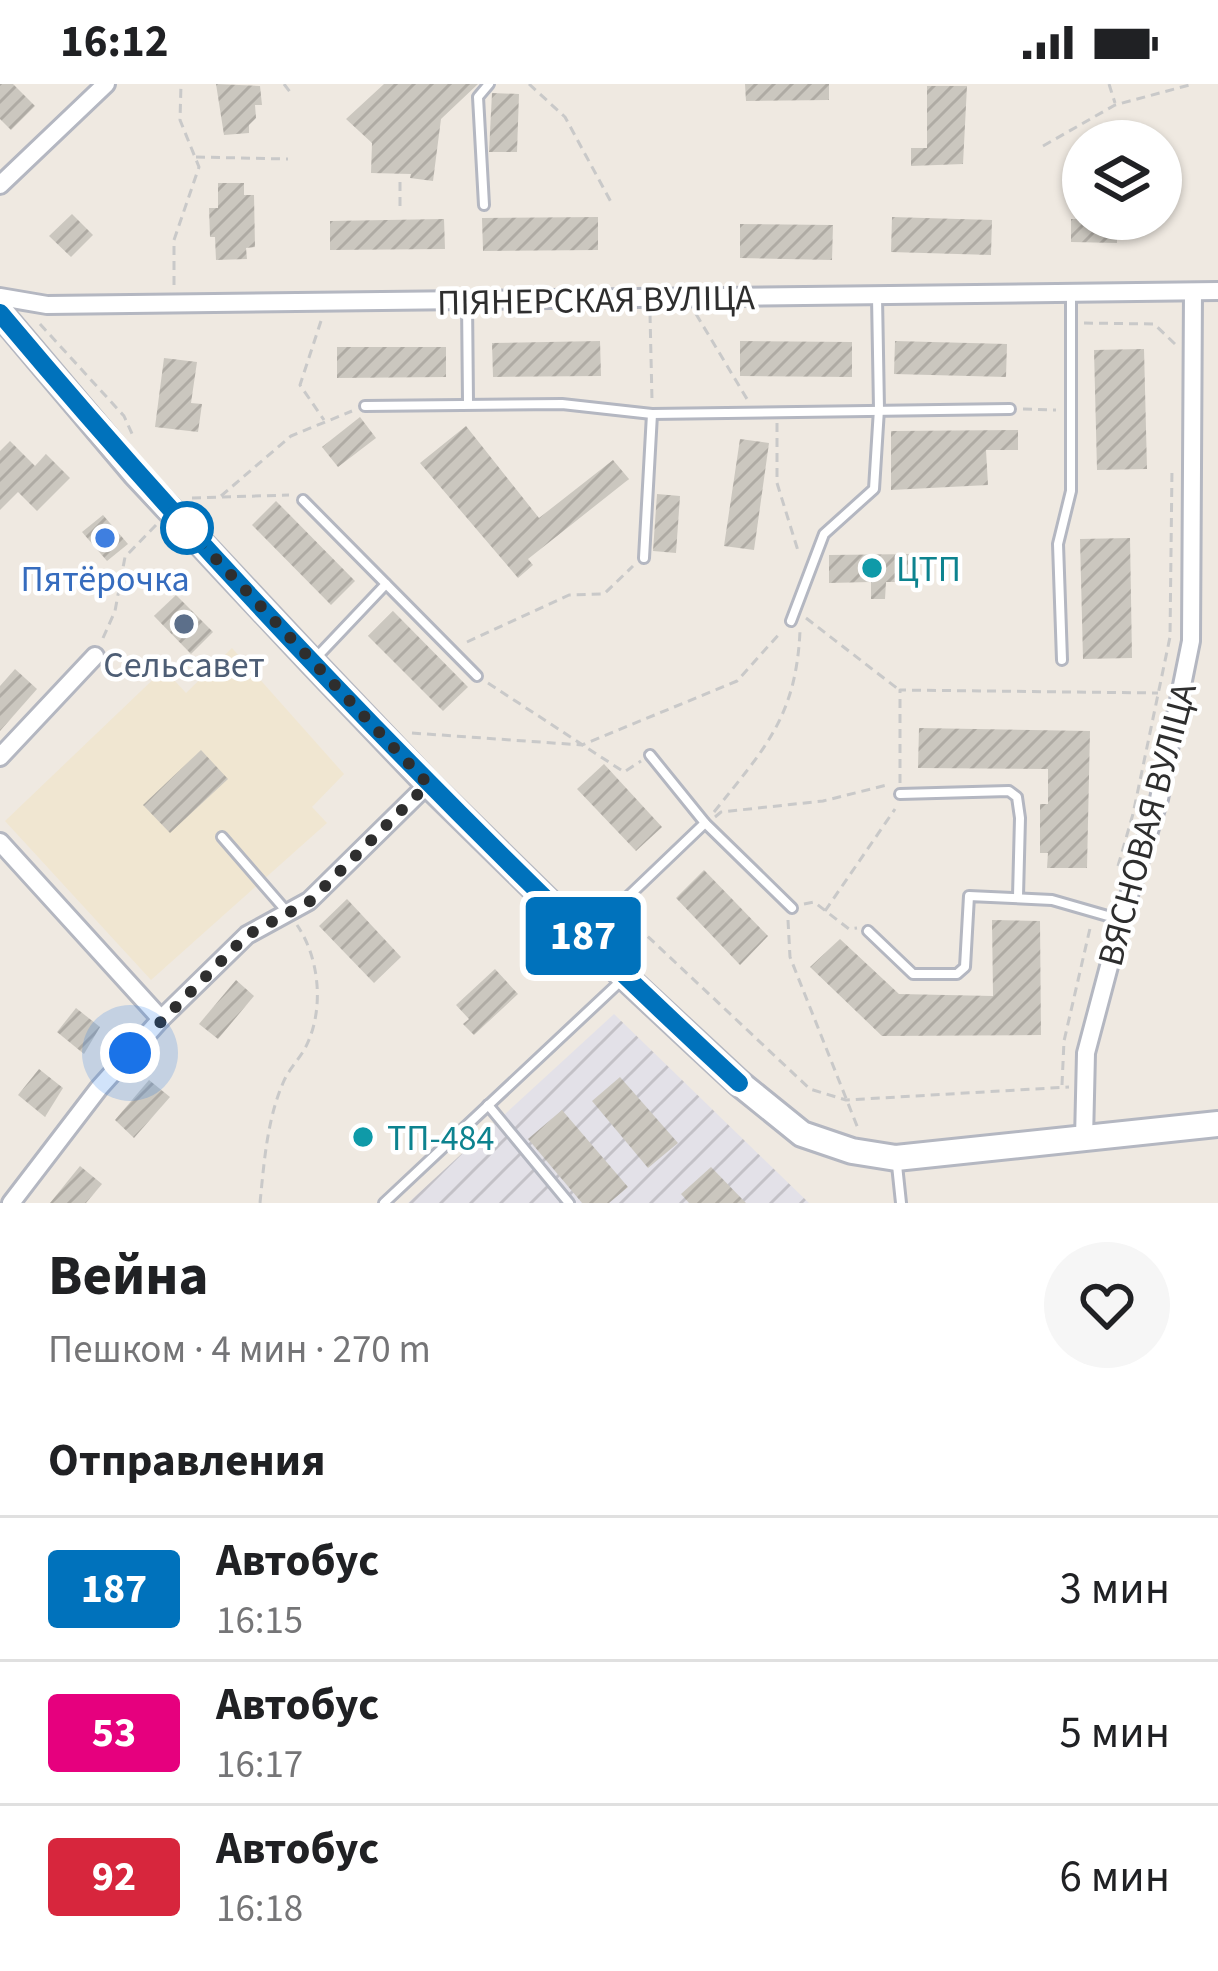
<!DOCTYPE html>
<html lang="ru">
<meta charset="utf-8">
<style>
:root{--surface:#fff;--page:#f6f6f6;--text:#202124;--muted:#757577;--line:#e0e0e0}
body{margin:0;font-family:"Source Sans 3",sans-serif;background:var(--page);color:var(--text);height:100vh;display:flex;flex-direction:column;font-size:45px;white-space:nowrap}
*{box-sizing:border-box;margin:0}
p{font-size:39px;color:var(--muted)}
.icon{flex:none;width:66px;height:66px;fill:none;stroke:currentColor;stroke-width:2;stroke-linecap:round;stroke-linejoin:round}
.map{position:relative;height:1119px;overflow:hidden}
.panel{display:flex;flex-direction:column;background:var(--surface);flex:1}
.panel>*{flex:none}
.badge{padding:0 24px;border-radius:9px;font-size:42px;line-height:78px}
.tools{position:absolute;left:1062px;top:36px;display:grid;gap:24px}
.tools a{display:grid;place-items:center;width:120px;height:120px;border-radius:50%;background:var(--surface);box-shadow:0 3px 9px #0004;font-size:60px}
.you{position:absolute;width:60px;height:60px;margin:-30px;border:9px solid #fff;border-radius:50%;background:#1a73e8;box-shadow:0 0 0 18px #1a73e833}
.map>.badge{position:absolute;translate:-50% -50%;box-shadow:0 0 0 6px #fff}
h2{padding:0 48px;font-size:45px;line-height:108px}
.round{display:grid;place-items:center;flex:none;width:126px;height:126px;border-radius:63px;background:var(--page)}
.summary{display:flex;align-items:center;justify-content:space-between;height:204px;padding:0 48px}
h1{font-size:57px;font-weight:700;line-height:90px}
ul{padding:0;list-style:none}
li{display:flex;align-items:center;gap:36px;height:144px;padding:0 48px;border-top:3px solid var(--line)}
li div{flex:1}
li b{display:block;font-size:45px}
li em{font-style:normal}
li .badge{min-width:132px;font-weight:700;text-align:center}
.status{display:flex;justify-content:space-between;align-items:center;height:84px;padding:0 60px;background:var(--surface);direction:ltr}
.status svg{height:33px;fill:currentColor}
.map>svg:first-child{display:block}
</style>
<div class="status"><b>16:12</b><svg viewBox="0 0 49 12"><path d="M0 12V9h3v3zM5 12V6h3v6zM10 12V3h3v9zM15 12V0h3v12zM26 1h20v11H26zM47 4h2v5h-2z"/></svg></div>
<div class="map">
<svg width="1218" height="1119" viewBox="0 0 1218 1119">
<defs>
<pattern id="industrial-furrows" width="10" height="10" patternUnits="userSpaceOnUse" patternTransform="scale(3)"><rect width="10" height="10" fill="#e3e1e8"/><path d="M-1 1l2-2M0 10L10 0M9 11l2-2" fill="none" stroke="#c3c1c7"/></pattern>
<pattern id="building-hatch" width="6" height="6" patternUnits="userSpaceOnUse" patternTransform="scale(3)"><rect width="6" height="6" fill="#cbc7bf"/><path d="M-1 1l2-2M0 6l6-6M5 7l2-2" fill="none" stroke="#afaba4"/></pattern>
</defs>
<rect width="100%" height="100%" fill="#efe9e1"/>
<path fill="url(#industrial-furrows)" d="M614,930L809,1119H408Z"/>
<path fill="#f0e6d1" d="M232,564L344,690L312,723L327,739L151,896L5,737L164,585L186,609Z"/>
<g fill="url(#building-hatch)">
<path d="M0,0H13L35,22L11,46L0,35Z"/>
<path d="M216,0L260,2L262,21H255L256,34L249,41V49L224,51Z"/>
<path d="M384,0H478L441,35L433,97L410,94L411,90L371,89L372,59L346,35Z"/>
<path d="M745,0H829V16L746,17Z"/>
<path d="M927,2H967L963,80L911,82V64H927Z"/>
<path d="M492,9L519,10L517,68H489Z"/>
<path d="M218,99H244V111H254L255,163L246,164L247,175L216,176L215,153H210L209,124H218Z"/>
<path d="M72,130L93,151L71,173L49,152Z"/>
<path d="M598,133V166L483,167L482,134Z"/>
<path d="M892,133L992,136L991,171L891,168Z"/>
<path d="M444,135L445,165L330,166V137Z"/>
<path d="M1071,135H1117V159L1071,158Z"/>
<path d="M740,140L833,141L832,176L740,174Z"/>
<path d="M600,257L601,292L493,293L492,259Z"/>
<path d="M740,257L852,258V293L740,292Z"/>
<path d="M895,257L1007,260L1006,293L894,290Z"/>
<path d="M337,263H446V293L337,294Z"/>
<path d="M1144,265L1147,385L1097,386L1094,266Z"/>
<path d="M164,274L197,278L191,319L202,320L198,348L155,343Z"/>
<path d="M360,333L376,354L338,383L322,363Z"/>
<path d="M466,342L539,434L613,376L629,395L528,475L533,481L518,494L420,379Z"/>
<path d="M1018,346V366H986L988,401L891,406V347Z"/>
<path d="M740,355L769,359L754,466L724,462Z"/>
<path d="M10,357L35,382L46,370L70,394L37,427L18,408L0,426V367Z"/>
<path d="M657,410L680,412L676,469L653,467Z"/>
<path d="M276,417L355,497L331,521L252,441Z"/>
<path d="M103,431L128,460L107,477L82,448Z"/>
<path d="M1130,454L1132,574L1083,575L1080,455Z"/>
<path d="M915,470V498H886L885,515H871V498L829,499V471Z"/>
<path d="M176,511L213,548L191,570L154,532Z"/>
<path d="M393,527L468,603L443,627L368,552Z"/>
<path d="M15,585L37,605L0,647V602Z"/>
<path d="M919,644L1090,647L1087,784H1047L1048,769H1040V720H1048V685L918,684Z"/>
<path d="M201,666L228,695L170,749L143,721Z"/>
<path d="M604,680L662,743L636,767L577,705Z"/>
<path d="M704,786L768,852L740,881L676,814Z"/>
<path d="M347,815L401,873L374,899L319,842Z"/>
<path d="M992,836L1040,837L1041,951L882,952L810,883L840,855L899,910L993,912Z"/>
<path d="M495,885L518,910L474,951L463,940L469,935L456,921Z"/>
<path d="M236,896L254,912L218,955L199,940Z"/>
<path d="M76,924L100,943L84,970L57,948Z"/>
<path d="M39,985L63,1004L45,1033L18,1011Z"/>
<path d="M620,993L678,1059L648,1084L592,1017Z"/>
<path d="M149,996L170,1013L134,1054L115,1036Z"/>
<path d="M562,1026L628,1103L609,1119H582L528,1055Z"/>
<path d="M80,1082L102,1100L86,1119H50Z"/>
<path d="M711,1083L746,1119H689L681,1110Z"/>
</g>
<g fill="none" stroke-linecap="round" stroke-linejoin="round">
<defs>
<g id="lane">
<path d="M484,121L478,13L489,0"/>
<path d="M467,217L468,318"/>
<path d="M365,322L562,320L652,330L1010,325"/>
<path d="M303,416L477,592"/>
<path d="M644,474L652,330"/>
<path d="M791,537L824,450L874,405L879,325L877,213"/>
<path d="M1062,576L1058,460L1071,407V209"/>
<path d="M313,577L386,500"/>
<path d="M650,671L705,739L792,824"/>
<path d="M900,710L1009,707L1017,713L1020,734L1018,812"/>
<path d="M222,753L288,829"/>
<path d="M868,847L913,890H957L965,883L969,812L1052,816L1118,835"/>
<path d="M590,849L705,739"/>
<path d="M488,1021L569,1119"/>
<path d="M897,1081L901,1119"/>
<path d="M384,1119L624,894"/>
</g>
<g id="street">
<path d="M0,101L106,0"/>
<path d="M0,213L47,221L1218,207"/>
<path d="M0,673L95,572"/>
<path d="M0,758L161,935"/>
<path d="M1084,1055L1086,969L1121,837L1159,715L1191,557L1193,208"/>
<path d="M11,1119L99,1004L161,935L247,851L309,817L428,700"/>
</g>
<path id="secondary" d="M0,229L136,390L312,578L428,700L625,893L739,999L802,1050L852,1067L896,1074L1218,1040"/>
</defs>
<use href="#lane" stroke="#b4b7c1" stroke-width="14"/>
<use href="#street" stroke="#b4b7c1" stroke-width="22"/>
<use href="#secondary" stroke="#b4b7c1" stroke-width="30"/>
<g stroke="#c9c9c9" stroke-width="3" stroke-dasharray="9 6" stroke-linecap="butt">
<path d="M284,0L290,8"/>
<path d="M529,0L565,33L611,118"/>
<path d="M1109,0L1115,19"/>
<path d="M1043,62L1115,21L1193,0"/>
<path d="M196,73L288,75"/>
<path d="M400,122V92"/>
<path d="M174,201V156L199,83L180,36L181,0"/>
<path d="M650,230L652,316"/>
<path d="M696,230L747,315"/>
<path d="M321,237L300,301L324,336"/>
<path d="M1084,239L1154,240L1175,260"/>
<path d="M40,240L124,332L133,352"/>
<path d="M1023,325L1056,326"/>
<path d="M777,339V399L799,470"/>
<path d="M221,412L291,352L352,327"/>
<path d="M192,414L289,411"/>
<path d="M806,534L898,605"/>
<path d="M103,554L115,527L125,473L156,441"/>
<path d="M467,558L569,511L604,510L633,482"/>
<path d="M488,599L624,688L641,677"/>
<path d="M412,649L582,661L737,597L781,548"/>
<path d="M900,699V606L1158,609"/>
<path d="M714,728C765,664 796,633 800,547"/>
<path d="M715,733L721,728L823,717L887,701"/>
<path d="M1118,782L1133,730L1170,553L1172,384"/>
<path d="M804,820L814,818L849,845L857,844"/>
<path d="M825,827L895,725"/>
<path d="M626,832L810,1005L846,1016L1069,1003"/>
<path d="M788,836L790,873L859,1047"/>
<path d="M1062,1001L1064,957L1091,840"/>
<path d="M260,1119C264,1079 267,1036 283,999C289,984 302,973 308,958C324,922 319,873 297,841"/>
</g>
<use href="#lane" stroke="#fff" stroke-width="8"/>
<use href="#street" stroke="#fff" stroke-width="16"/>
<use href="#secondary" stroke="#fff" stroke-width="24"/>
</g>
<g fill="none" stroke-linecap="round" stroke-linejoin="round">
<defs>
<path id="line" d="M0,229C229,502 478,757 739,999"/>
</defs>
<use href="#line" stroke="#fff" stroke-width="27"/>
<use href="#line" stroke="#0072bc" stroke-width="18"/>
<path stroke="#2e2e2e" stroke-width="12" stroke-dasharray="0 21.6" d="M130,969L247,851L309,818L428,700L187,444"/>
</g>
<circle fill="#fff" stroke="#0072bc" stroke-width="6" cx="187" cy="444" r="24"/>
<circle fill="#3f7fe0" stroke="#fff" stroke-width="4.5" cx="105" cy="454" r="12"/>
<g fill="#0f9aa8" stroke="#fff" stroke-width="4.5">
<circle cx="872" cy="484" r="12"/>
<circle cx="363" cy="1053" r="12"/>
</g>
<circle fill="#5c6f8a" stroke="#fff" stroke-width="4.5" cx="184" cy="540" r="12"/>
<g text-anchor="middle" stroke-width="9" stroke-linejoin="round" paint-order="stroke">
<g font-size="36" fill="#2e2e2e" stroke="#fff">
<text transform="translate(596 215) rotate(-1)" y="13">ПІЯНЕРСКАЯ ВУЛІЦА</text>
<text transform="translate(1146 740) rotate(-75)" y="13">ВЯСНОВАЯ ВУЛІЦА</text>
</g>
<g font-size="36" fill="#0d838f" stroke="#fff" text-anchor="start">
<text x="896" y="497">ЦТП</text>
<text x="387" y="1066">ТП-484</text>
</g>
<g font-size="36" fill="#366cbe" stroke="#fff">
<text x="105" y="507">Пятёрочка</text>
</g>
<g font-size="36" fill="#4e5e75" stroke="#fff">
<text x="184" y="593">Сельсавет</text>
</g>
</g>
</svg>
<div class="tools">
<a><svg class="icon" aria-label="layers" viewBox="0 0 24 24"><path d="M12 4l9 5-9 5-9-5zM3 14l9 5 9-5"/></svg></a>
</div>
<div class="you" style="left:130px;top:969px"></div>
<b class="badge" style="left:583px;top:852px;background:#0072bc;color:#fff">187</b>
</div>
<section class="panel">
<div class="summary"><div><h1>Вейна</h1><p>Пешком · 4 мин · 270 m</p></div><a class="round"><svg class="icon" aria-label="heart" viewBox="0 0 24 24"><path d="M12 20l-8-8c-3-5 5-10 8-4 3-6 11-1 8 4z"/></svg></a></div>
<h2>Отправления</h2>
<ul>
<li><span class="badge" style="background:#0072bc;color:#fff">187</span><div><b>Автобус</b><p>16:15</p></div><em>3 мин</em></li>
<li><span class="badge" style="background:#e6007e;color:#fff">53</span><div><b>Автобус</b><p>16:17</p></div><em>5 мин</em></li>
<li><span class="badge" style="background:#d7263d;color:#fff">92</span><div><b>Автобус</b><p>16:18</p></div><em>6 мин</em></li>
</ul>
</section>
